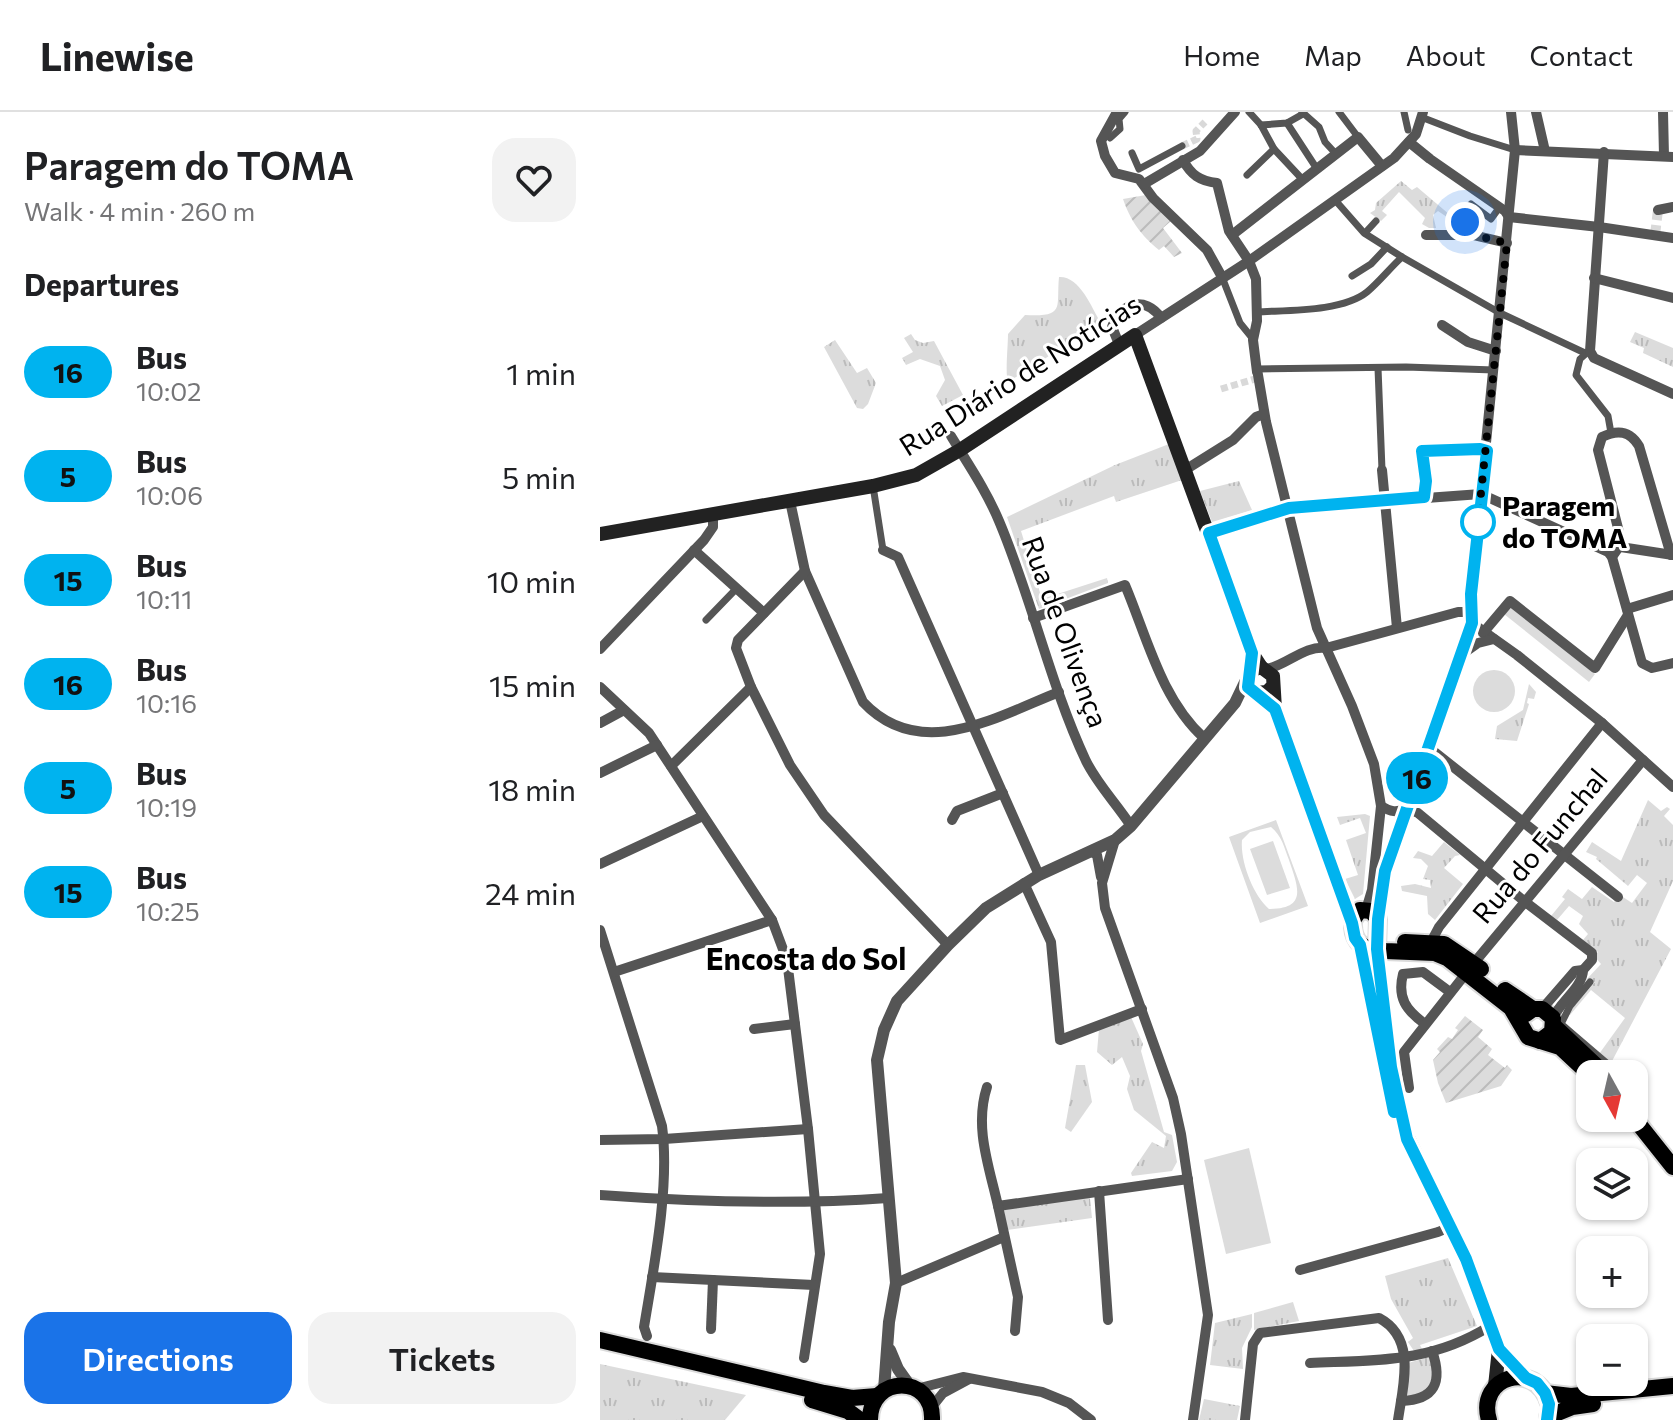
<!DOCTYPE html>
<meta charset="utf-8">
<style>
:root{--surface:#fff;--page:#f2f2f2;--text:#202124;--muted:#757577;--line:#e0e0e0;--accent:#1a73e8}
body{margin:0;font-family:Commissioner,sans-serif;background:var(--page);color:var(--text);height:100vh;display:flex;flex-direction:column;font-size:30px;white-space:nowrap}
*{box-sizing:border-box;margin:0}
p{font-size:26px;color:var(--muted)}
.icon{flex:none;width:44px;height:44px;fill:none;stroke:currentColor;stroke-width:2;stroke-linecap:round;stroke-linejoin:round}
.map{position:relative;flex:1;overflow:hidden}
.drawer{display:flex;flex-direction:column;background:var(--surface);width:600px}
.drawer>*{flex:none}
.badge{padding:0 16px;border-radius:26px;font-size:28px;line-height:52px}
.needle{width:52px;rotate:172deg}
.tools{position:absolute;left:976px;top:948px;display:grid;gap:16px}
.tools a{display:grid;place-items:center;width:72px;height:72px;border-radius:16px;background:var(--surface);box-shadow:0 2px 6px #0004;font-size:40px}
.you{position:absolute;width:40px;height:40px;margin:-20px;border:6px solid #fff;border-radius:50%;background:#1a73e8;box-shadow:0 0 0 12px #1a73e833}
.map>.badge{position:absolute;translate:-50% -50%;box-shadow:0 0 0 4px #fff}
h2{padding:0 24px;font-size:30px;line-height:72px}
.round{display:grid;place-items:center;flex:none;width:84px;height:84px;border-radius:24px;background:var(--page)}
.head{display:flex;align-items:center;justify-content:space-between;height:136px;padding:0 24px}
h1{font-size:38px;font-weight:600;line-height:60px}
.primary-button{display:flex;gap:16px;margin-top:auto;padding:16px 24px}
.primary-button a{flex:1;height:92px;border-radius:24px;background:var(--accent);color:#fff;font-size:32px;font-weight:600;line-height:92px;text-align:center}
.primary-button a+a{background:var(--page);color:var(--text)}
ul{padding:0;list-style:none}
li{display:flex;align-items:center;gap:24px;height:104px;padding:0 24px}
li div{flex:1}
li b{display:block;font-size:30px}
li em{font-style:normal}
li .badge{min-width:88px;font-weight:700;text-align:center}
header{display:flex;align-items:center;gap:48px;box-sizing:border-box;height:112px;padding:0 40px;background:var(--surface);border-bottom:2px solid var(--line)}
header strong{font-size:38px}
nav{display:flex;gap:44px;margin-inline-start:auto;font-size:28px}
main{display:flex;flex:1;min-height:0}
.map>svg:first-child{display:block}
</style>
<header>
<strong>Linewise</strong>
<nav><a>Home</a><a>Map</a><a>About</a><a>Contact</a></nav>
</header>
<main>
<section class="drawer">
<div class="head"><div><h1>Paragem do TOMA</h1><p>Walk · 4 min · 260 m</p></div><a class="round"><svg class="icon" aria-label="heart" viewBox="0 0 24 24"><path d="M12 20l-8-8c-3-5 5-10 8-4 3-6 11-1 8 4z"/></svg></a></div>
<h2>Departures</h2>
<ul>
<li><span class="badge" style="background:#00b3ef;color:#111">16</span><div><b>Bus</b><p>10:02</p></div><em>1 min</em></li>
<li><span class="badge" style="background:#00b3ef;color:#111">5</span><div><b>Bus</b><p>10:06</p></div><em>5 min</em></li>
<li><span class="badge" style="background:#00b3ef;color:#111">15</span><div><b>Bus</b><p>10:11</p></div><em>10 min</em></li>
<li><span class="badge" style="background:#00b3ef;color:#111">16</span><div><b>Bus</b><p>10:16</p></div><em>15 min</em></li>
<li><span class="badge" style="background:#00b3ef;color:#111">5</span><div><b>Bus</b><p>10:19</p></div><em>18 min</em></li>
<li><span class="badge" style="background:#00b3ef;color:#111">15</span><div><b>Bus</b><p>10:25</p></div><em>24 min</em></li>
</ul>
<div class="primary-button"><a>Directions</a><a>Tickets</a></div>
</section>
<div class="map">
<svg width="1073" height="1308" viewBox="0 0 1073 1308">
<defs>
<pattern id="grass-tufts" width="24" height="20" patternUnits="userSpaceOnUse" patternTransform="scale(2)"><rect width="24" height="20" fill="#dcdcdc"/><path d="M3 7l-1-3M5 7V3M7 7l1-3M15 17l-1-3M17 17v-4M19 17l1-3" fill="none" stroke="#bbb"/></pattern>
<pattern id="garden-furrows" width="10" height="10" patternUnits="userSpaceOnUse" patternTransform="scale(2)"><rect width="10" height="10" fill="#dcdcdc"/><path d="M-1 1l2-2M0 10L10 0M9 11l2-2" fill="none" stroke="#bbb"/></pattern>
</defs>
<rect width="100%" height="100%" fill="#fff"/>
<g fill="url(#grass-tufts)">
<path d="M801,69L812,78L817,75L850,103L847,105L838,99L833,103L836,116H829L822,112L825,106L799,80L782,99L787,103L781,109L770,101L775,98L776,91Z"/>
<path d="M459,165C480,164 491,195 501,211L408,270C405,262 408,234 408,222L425,203C466,205 456,196 459,165Z"/>
<path d="M1035,220L1073,236V255L1043,241L1044,236L1030,230Z"/>
<path d="M311,222L315,228L323,231L334,229L363,283L342,294L336,284L345,268L340,254L320,247L306,253L302,246L313,240L304,226Z"/>
<path d="M235,228L257,261L267,256L276,271L268,292L263,297L257,296L224,235Z"/>
<path d="M569,332L582,368L516,390L514,384L421,419L442,487L507,466L508,471L439,497L407,405L515,353Z"/>
<path d="M639,369L652,398L612,410L600,379Z"/>
<path d="M911,494L995,562L989,570L904,502Z"/>
<path d="M929,572L936,580L934,587L928,586L927,591L929,592L917,629L895,627L897,614L923,598Z"/>
<path d="M1048,688L1061,699L1067,695L1070,697L1064,704L1073,713V769L1050,820L1071,837L1011,951L999,942L1025,906L991,878L970,903L967,902L995,870L986,868L1001,852L994,844L998,840L983,828L988,822L979,812L983,804L969,794L957,808L951,804L965,787L962,785L968,777L982,787L992,775L1014,790L1020,783L1032,791L1047,771L1037,763L1028,774L996,747L997,745L986,740L992,730L1021,749Z"/>
<path d="M765,702L770,704L763,782L755,787L745,767L758,763L746,728L766,721L760,706L740,713L737,705Z"/>
<path d="M844,730L860,743L855,744L844,756L863,772L835,808L828,802L827,784L802,779L801,774L815,772L831,776L830,768L823,767L828,754L821,747L813,746L818,739L832,744Z"/>
<path d="M531,905L543,932L541,939L564,1020L572,1023L577,1050L572,1059L532,1064L531,1061L552,1030L564,1036L566,1024L534,998L527,977L530,964L522,945L512,953L497,940L499,917Z"/>
<path d="M476,953H485L492,990L471,1020L465,1016Z"/>
<path d="M487,1084L490,1087L492,1106L407,1118L404,1098Z"/>
<path d="M848,1146L877,1214L820,1233L822,1237L814,1239L808,1230L813,1226L791,1187L785,1164Z"/>
<path d="M693,1190L699,1209L654,1218V1201Z"/>
<path d="M652,1202V1215L642,1236L643,1257L610,1253L615,1211Z"/>
<path d="M829,1245C837,1268 829,1283 805,1284L808,1251Z"/>
<path d="M0,1252L146,1283L125,1308H0Z"/>
<path d="M604,1287L640,1294L637,1308H599Z"/>
</g>
<g fill="url(#garden-furrows)">
<path d="M546,83L571,109L563,116L582,141L574,145L564,134L559,138C541,123 531,110 523,87Z"/>
<path d="M865,904L883,918L878,925L892,937L888,943L905,956L907,953L912,958L901,974L846,991L838,971L833,948L840,940L837,937L848,925L852,927L858,918L855,916Z"/>
</g>
<g fill="#dcdcdc" fill-rule="evenodd">
<circle cx="894" cy="579" r="21"/>
<path d="M676,708L708,794L660,811L629,725ZM671,715C682,724 684,735 689,748C698,775 708,797 669,797C653,783 640,749 642,728L650,720Z"/>
<path d="M673,729L690,776L667,783L650,737Z"/>
<path d="M649,1036L671,1131L626,1142L604,1048Z"/>
</g>
<g fill="none" stroke-linecap="round" stroke-linejoin="round">
<g stroke="#d9d9d9" stroke-width="7" stroke-dasharray="7 3.5" stroke-linecap="butt">
<path d="M582,34L597,27L596,19L605,10"/>
<path d="M621,277L658,266"/>
</g>
<path stroke="#d9d9d9" stroke-width="10" stroke-dasharray="10 5" stroke-linecap="butt" d="M1055,123L1058,98"/>
<defs>
<g id="primary">
<path d="M760,798L771,799L778,807L777,837C758,837 752,825 753,808Z"/>
<path d="M805,830L844,832L881,857"/>
<path d="M778,836L785,839L835,841L847,846L911,896L928,925L960,935L990,963"/>
<path d="M905,878L933,897"/>
<path d="M926,902L933,897H942L953,906L952,920L940,929"/>
<path d="M954,914L1005,962"/>
<path d="M1034,1006L1073,1055"/>
<path d="M0,1228L224,1281L252,1286L277,1284"/>
<path d="M945,1281L971,1284L1073,1274"/>
<path d="M212,1288L248,1299L260,1308"/>
<path d="M948,1305L972,1295L993,1292"/>
<path d="M270,1308C270,1262 334,1262 332,1308"/>
<path d="M889,1308C876,1264 936,1247 949,1291"/>
</g>
</defs>
<use href="#primary" stroke="#dbdbdb" stroke-width="20"/>
<g stroke="#555" stroke-width="7">
<path d="M649,0L661,13L674,37L703,68"/>
<path d="M702,0L719,15L725,30L736,42"/>
<path d="M739,0L758,25"/>
<path d="M804,0L808,18"/>
<path d="M821,5L870,24L915,38"/>
<path d="M687,11L717,57"/>
<path d="M661,13L687,11L703,2"/>
<path d="M510,26L520,17L519,7L525,0"/>
<path d="M532,41L539,57L582,34"/>
<path d="M647,63L674,37"/>
<path d="M735,88L764,121L802,145L900,201L985,241"/>
<path d="M860,108L871,92L891,107L899,96"/>
<path d="M765,121L776,109"/>
<path d="M752,164L771,152L787,135"/>
<path d="M622,165L640,211L653,227"/>
<path d="M657,200C687,198 742,200 767,180C779,170 790,156 802,145"/>
<path d="M989,239L980,247L976,263L1008,304L1011,321"/>
<path d="M778,256L782,358"/>
<path d="M657,257L806,255L894,258"/>
<path d="M273,374L283,438"/>
<path d="M106,508L137,476"/>
<path d="M990,870L970,894L961,912L1010,954"/>
</g>
<g stroke="#555" stroke-width="10">
<path d="M517,0L501,29L505,44L515,61L539,67L553,86L607,138L622,165"/>
<path d="M936,0L945,39"/>
<path d="M1063,0L1064,44"/>
<path d="M809,30L830,47L905,99L909,105L999,115L1073,126"/>
<path d="M915,38L1073,45"/>
<path d="M1004,40L990,239L994,246L1073,282"/>
<path d="M583,48C591,63 600,69 617,71L629,119L649,149L656,167L657,209L653,228L657,260"/>
<path d="M544,72L600,39L635,0"/>
<path d="M1058,98L1073,95"/>
<path d="M854,105L865,110L873,123"/>
<path d="M632,123L758,25L782,54"/>
<path d="M826,123H873L907,131"/>
<path d="M994,166L1073,186"/>
<path d="M842,213L868,230L896,239"/>
<path d="M535,223L649,149L794,46L816,22L823,0"/>
<path d="M519,232L512,215C520,191 545,183 561,206"/>
<path d="M657,257L666,310L717,516L752,594L774,652L781,694L772,778L766,798"/>
<path d="M351,324C368,352 386,378 399,409C432,487 450,572 486,649C498,673 516,691 531,714"/>
<path d="M585,358L633,328L656,305L664,302"/>
<path d="M782,358L797,516"/>
<path d="M190,389L205,459L263,590C320,651 396,605 459,580"/>
<path d="M609,421L689,396L881,382L1008,440L1012,445L1042,551L1052,556L1073,551"/>
<path d="M1014,434L1073,443"/>
<path d="M94,438L164,501"/>
<path d="M283,438L298,445L439,763"/>
<path d="M1012,445L1019,435V420L998,338L1002,325C1018,317 1030,319 1039,334L1071,443"/>
<path d="M205,459L138,528L136,536L151,575L190,653L224,703L348,833"/>
<path d="M1027,497L1073,483"/>
<path d="M433,506L525,473C547,525 561,587 604,626"/>
<path d="M872,511L871,482L915,38L911,0"/>
<path d="M872,511L917,543L1002,611L1073,675"/>
<path d="M883,521L910,489L995,556L1028,503"/>
<path d="M0,537L104,428L113,415V402"/>
<path d="M861,543L878,531L894,527"/>
<path d="M667,557C687,553 705,533 726,536L858,500H870"/>
<path d="M0,575L49,621L172,808L187,848L208,1017L220,1142L204,1246"/>
<path d="M0,611L24,598"/>
<path d="M828,635L1018,785"/>
<path d="M71,654L151,575"/>
<path d="M0,661L57,633"/>
<path d="M781,694C791,700 796,701 807,696"/>
<path d="M807,696L818,701L924,789L992,841V848L983,858L975,859L942,897"/>
<path d="M352,708L357,699L403,681"/>
<path d="M515,728L502,771L505,796L573,986L581,1022L608,1203L593,1308"/>
<path d="M491,739L497,743L501,765"/>
<path d="M0,752L103,704"/>
<path d="M424,771L451,830L460,928L542,897"/>
<path d="M778,807L785,759L872,511"/>
<path d="M0,818L62,1014C70,1074 54,1154 44,1215L47,1224"/>
<path d="M831,830L839,815L1002,611"/>
<path d="M874,851L1043,648"/>
<path d="M14,860L172,808"/>
<path d="M953,906C960,890 983,875 983,858"/>
<path d="M825,912C806,898 797,886 803,862L823,860L850,880"/>
<path d="M154,917L195,912"/>
<path d="M387,975C374,1015 389,1054 398,1094L588,1067"/>
<path d="M809,976L804,940L867,860"/>
<path d="M0,1028L64,1027L208,1017"/>
<path d="M499,1079L508,1208"/>
<path d="M0,1083C96,1090 192,1093 288,1086"/>
<path d="M398,1094L418,1185L415,1219"/>
<path d="M700,1158L838,1120L850,1115"/>
<path d="M52,1165L214,1173"/>
<path d="M296,1171L404,1125"/>
<path d="M111,1217L113,1168"/>
<path d="M710,1251C777,1248 831,1251 890,1214"/>
<path d="M316,1277L363,1265L442,1280L469,1291L491,1308"/>
<path d="M801,1289C835,1288 843,1270 832,1239"/>
<path d="M331,1296L343,1281L369,1267"/>
<path d="M645,1308L653,1232L660,1221L779,1206C817,1226 803,1273 798,1308"/>
</g>
<g stroke="#555" stroke-width="12">
<path d="M290,1238L298,1257L310,1274"/>
<path d="M284,1278L289,1210L296,1171L277,948L284,918L297,889L348,833L386,796L439,763L515,728L531,714L635,591L647,566"/>
</g>
<g stroke="#222" stroke-width="14">
<path d="M0,422L273,374L316,363L360,338L535,223L652,541L661,555"/>
<path d="M673,574L667,580L655,581L648,575V563L653,558L661,555L673,564L675,597L752,811"/>
<path d="M760,833L779,931"/>
<path d="M777,837L791,953L803,1015L866,1147L899,1237L926,1266"/>
<path d="M895,1274L899,1237"/>
</g>
<use href="#primary" stroke="#000" stroke-width="16"/>
</g>
<g fill="none" stroke-linecap="round" stroke-linejoin="round">
<defs>
<path id="line" d="M794,1000L760,833L755,826L752,811L675,597L648,575L652,541L609,421L689,396L824,385L826,369L822,339L880,337L887,339L871,482L872,511L785,759L778,807L777,837L791,955L807,1027L866,1147L899,1237L926,1266L937,1271L945,1281L949,1292L947,1308"/>
</defs>
<use href="#line" stroke="#fff" stroke-width="18"/>
<use href="#line" stroke="#00b3ef" stroke-width="12"/>
<path stroke="#000" stroke-width="8" stroke-dasharray="0 14.4" d="M865,110L873,123L907,131L878,410"/>
</g>
<circle fill="#fff" stroke="#00b3ef" stroke-width="4" cx="878" cy="410" r="16"/>
<g text-anchor="middle" stroke-width="6" stroke-linejoin="round" paint-order="stroke">
<g font-size="28" fill="#000" stroke="#fff">
<text transform="translate(420 263) rotate(-32)" y="10">Rua Diário de Notícias</text>
<text transform="translate(465 520) rotate(70)" y="10">Rua de Olivença</text>
<text transform="translate(940 734) rotate(-50)" y="10">Rua do Funchal</text>
</g>
<g font-size="28" font-weight="bold" fill="#000" stroke="#fff" text-anchor="start">
<text x="902" y="404">Paragem<tspan x="902" dy="32">do TOMA</tspan></text>
</g>
<g font-size="30" font-weight="bold" fill="#000" stroke="#fff">
<text x="206" y="858">Encosta do Sol</text>
</g>
</g>
</svg>
<div class="tools">
<a><svg class="needle" viewBox="-14 -14 28 28"><path d="M0-13l5 13h-10z" fill="#e53935"/><path d="M0 13l5-13h-10z" fill="#757577"/></svg></a>
<a><svg class="icon" aria-label="layers" viewBox="0 0 24 24"><path d="M12 4l9 5-9 5-9-5zM3 14l9 5 9-5"/></svg></a>
<a>+</a>
<a>−</a>
</div>
<div class="you" style="left:865px;top:110px"></div>
<b class="badge" style="left:817px;top:666px;background:#00b3ef;color:#111">16</b>
</div>
</main>
